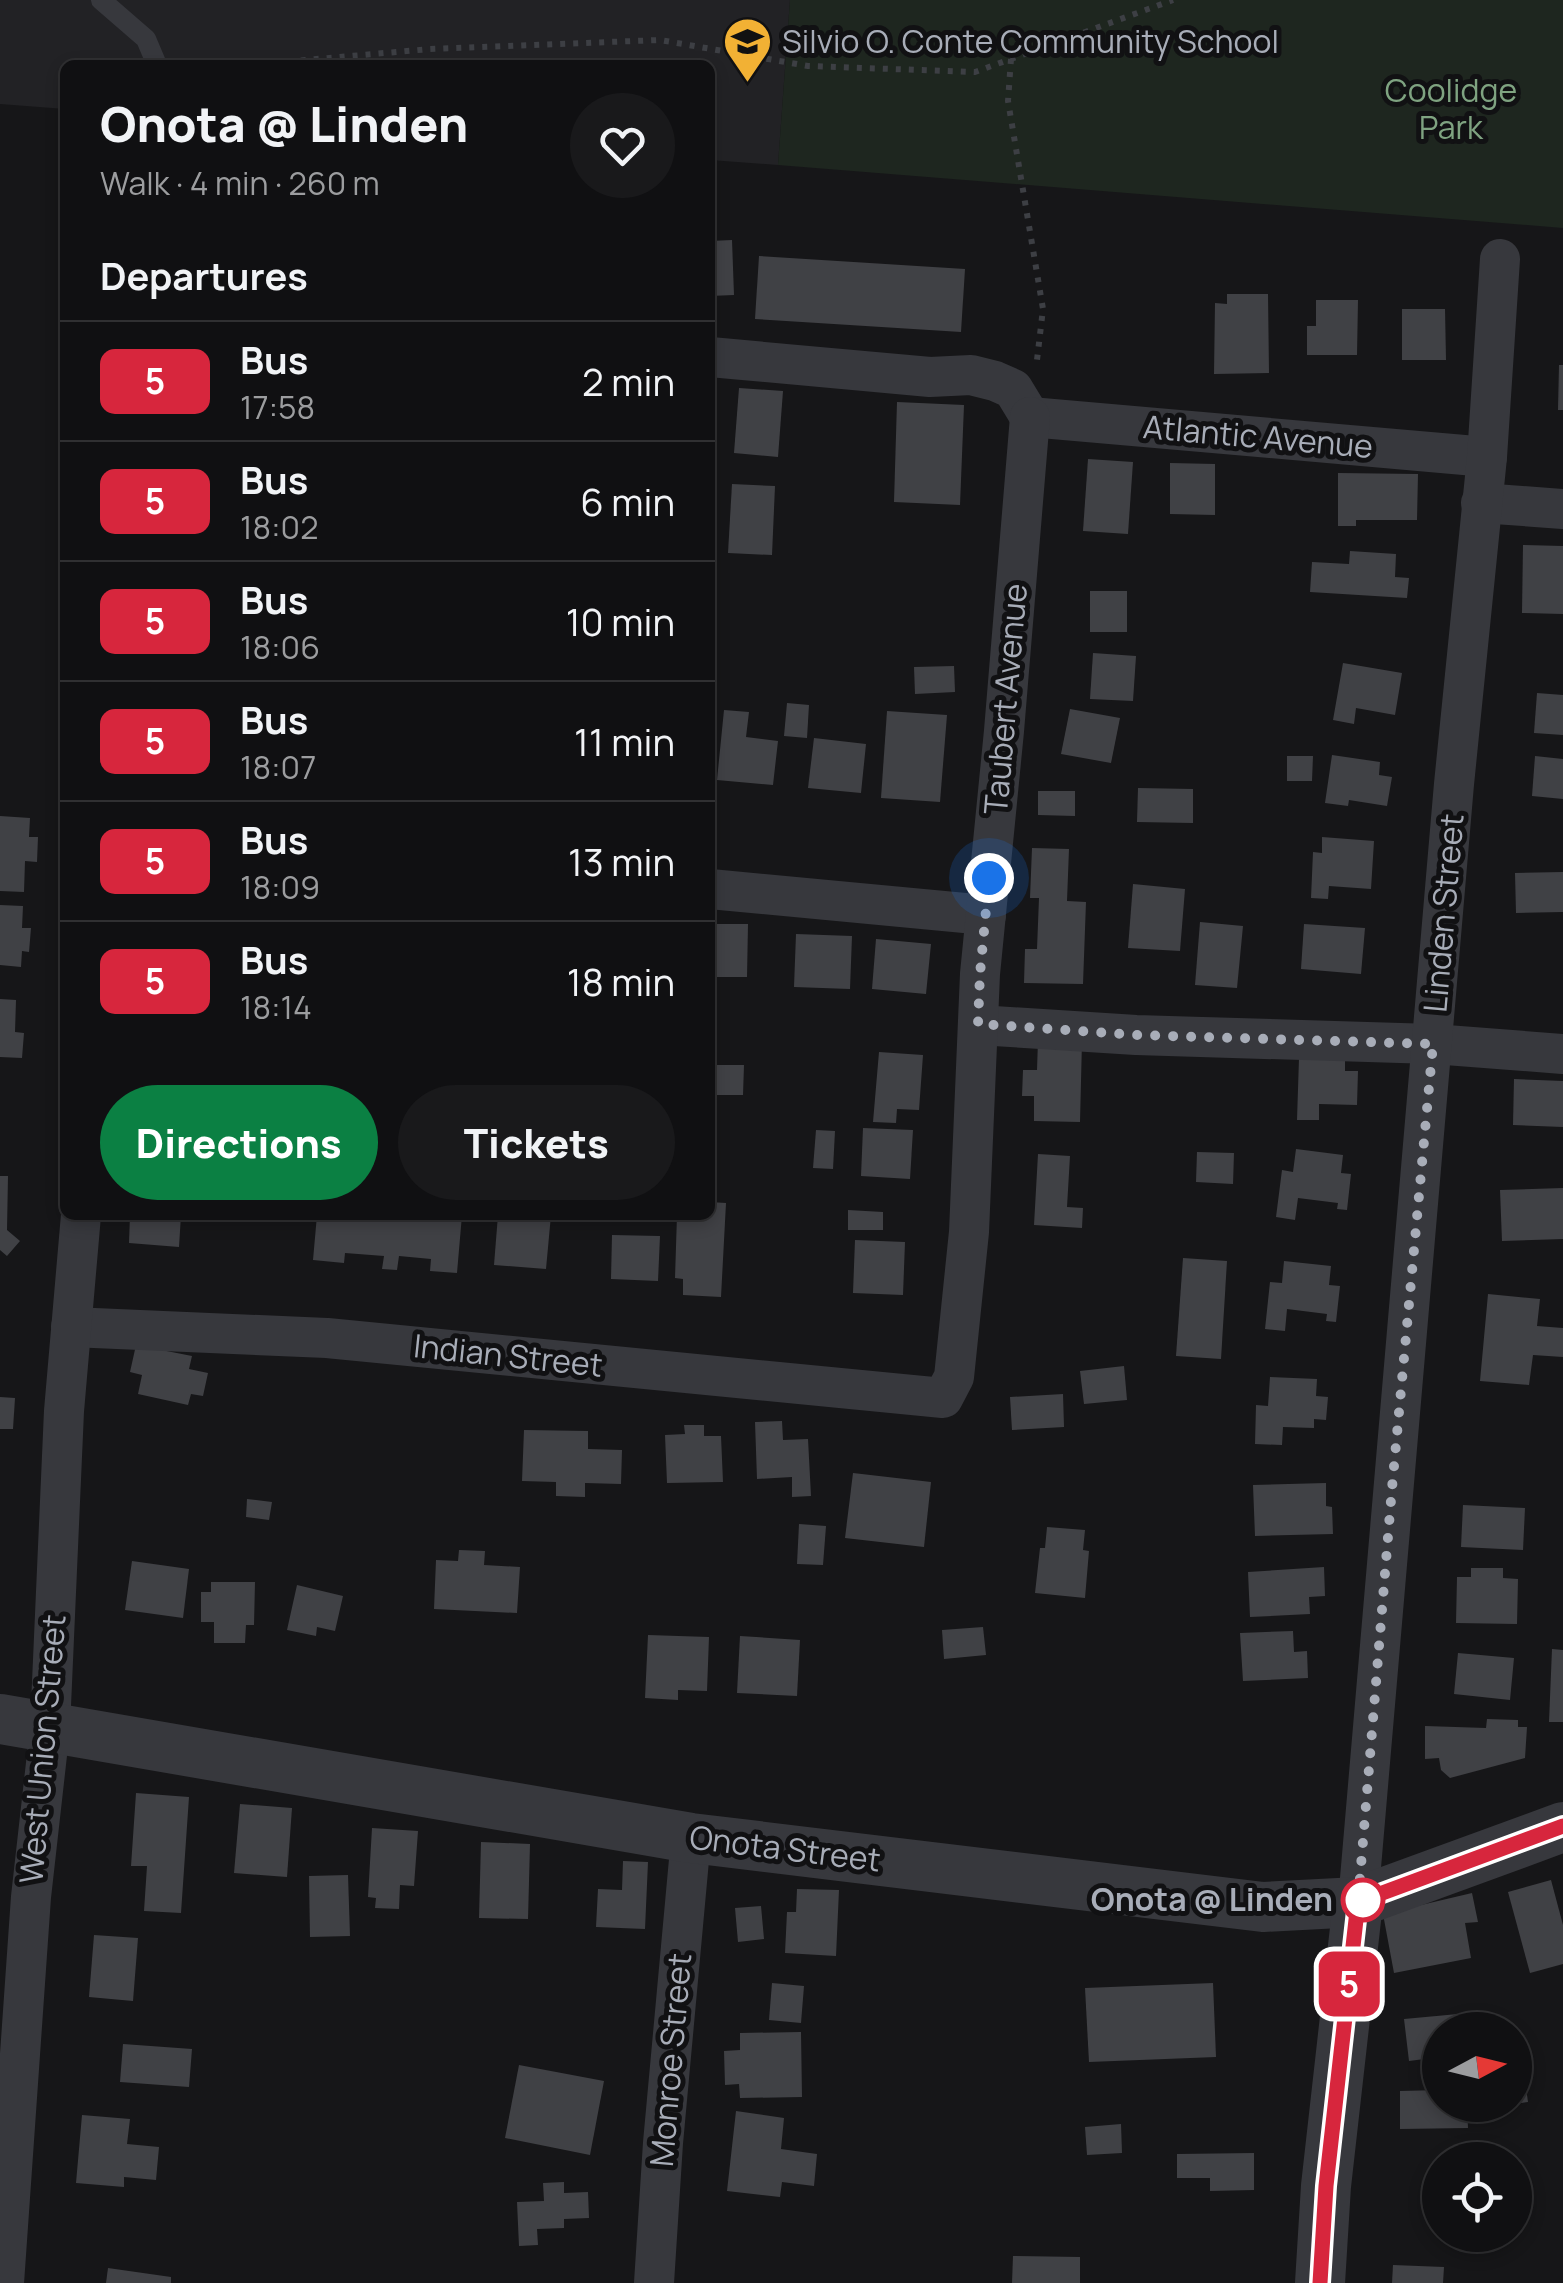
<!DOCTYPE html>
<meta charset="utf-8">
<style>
:root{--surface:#101012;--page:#19191b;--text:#f1f3f6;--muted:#9c9d9f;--line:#303032;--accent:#0b8043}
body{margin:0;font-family:Manrope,sans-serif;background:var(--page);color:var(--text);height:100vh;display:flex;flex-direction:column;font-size:38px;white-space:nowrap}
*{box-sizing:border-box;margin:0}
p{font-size:32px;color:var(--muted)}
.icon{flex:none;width:55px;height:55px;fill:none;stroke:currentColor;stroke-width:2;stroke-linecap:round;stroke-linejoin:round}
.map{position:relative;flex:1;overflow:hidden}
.drawer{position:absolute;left:60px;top:60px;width:655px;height:1160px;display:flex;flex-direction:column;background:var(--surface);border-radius:15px;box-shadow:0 5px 15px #0003,0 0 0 2px var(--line)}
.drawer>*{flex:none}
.badge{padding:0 20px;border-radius:15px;font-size:35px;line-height:65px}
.needle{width:65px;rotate:83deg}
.controls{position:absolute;left:1422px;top:2012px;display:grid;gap:20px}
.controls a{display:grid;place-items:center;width:110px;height:110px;border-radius:50%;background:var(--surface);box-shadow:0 5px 15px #0003,0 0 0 2px var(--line);font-size:50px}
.you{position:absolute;width:50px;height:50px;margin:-25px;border:8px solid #fff;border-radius:50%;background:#1a73e8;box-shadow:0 0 0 15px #1a73e833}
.map>.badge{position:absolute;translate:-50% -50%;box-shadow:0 0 0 5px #fff}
h2{padding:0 40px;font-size:38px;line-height:90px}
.round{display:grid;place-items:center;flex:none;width:105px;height:105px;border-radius:52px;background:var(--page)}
.overview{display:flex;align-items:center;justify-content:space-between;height:170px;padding:0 40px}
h1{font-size:48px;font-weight:800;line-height:75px}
.button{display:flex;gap:20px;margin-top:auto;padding:20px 40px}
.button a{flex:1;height:115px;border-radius:60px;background:var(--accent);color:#fff;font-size:40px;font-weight:800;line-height:115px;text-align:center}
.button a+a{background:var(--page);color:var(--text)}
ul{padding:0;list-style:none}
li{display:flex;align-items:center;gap:30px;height:120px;padding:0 40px;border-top:2px solid var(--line)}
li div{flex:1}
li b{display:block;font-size:38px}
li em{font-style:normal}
li .badge{min-width:110px;font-weight:700;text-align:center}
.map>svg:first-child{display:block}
</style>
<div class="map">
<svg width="1563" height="2283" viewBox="0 0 1563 2283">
<rect width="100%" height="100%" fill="#161618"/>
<path fill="#222225" d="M0,0H790L778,165L710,160V65H65V109L0,104Z"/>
<path fill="#1e261f" d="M790,0H1563V228L778,165Z"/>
<g fill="#404145">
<path d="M732,240L734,295L710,296V241Z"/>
<path d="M759,256L965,269L961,332L755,319Z"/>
<path d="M1227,294H1268L1269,373L1214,374L1215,303L1227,304Z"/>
<path d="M1316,300H1358L1357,355H1307V326H1316Z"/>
<path d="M1402,309H1445L1446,360H1402Z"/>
<path d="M1559,365H1563V410H1558Z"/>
<path d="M739,388L783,391L778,457L734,453Z"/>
<path d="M897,402L964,405L960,505L894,502Z"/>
<path d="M1088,459L1133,462L1128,534L1083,531Z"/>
<path d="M1170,463L1215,464V515L1170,514Z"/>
<path d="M1338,473L1418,474L1417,520H1356V526H1338Z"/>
<path d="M732,484L775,486L772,555L728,553Z"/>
<path d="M1523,545L1563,546V614L1522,613Z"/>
<path d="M1350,551L1396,554L1395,577L1409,578L1407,598L1310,592L1312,562L1349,564Z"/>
<rect x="1090" y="591" width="37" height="41"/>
<path d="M1093,653L1136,656L1133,701L1090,699Z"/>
<path d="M1343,663L1402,673L1395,715L1356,708L1354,724L1333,720Z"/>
<path d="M954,666L955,692L915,694L914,667Z"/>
<path d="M1537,693L1563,695V735L1534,733Z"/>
<path d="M787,703L809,705L807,738L784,736Z"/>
<path d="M1070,709L1120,718L1111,763L1061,754Z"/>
<path d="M724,710L749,712L746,737L778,741L773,785L717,780Z"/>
<path d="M887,711L947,715L940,802L881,798Z"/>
<path d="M814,738L866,744L861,793L808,788Z"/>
<path d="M1332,755L1380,762L1379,775L1392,777L1387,806L1349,800L1348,806L1325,803Z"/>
<path d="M1287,756H1313L1312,781H1287Z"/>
<path d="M1535,756L1563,759V799L1532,796Z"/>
<path d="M1138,788L1193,789V823L1137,822Z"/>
<path d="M1038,791H1075V816L1038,815Z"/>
<path d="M0,816L30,818L29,837H38L37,862L25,861L24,892L0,891Z"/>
<path d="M1322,837L1374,841L1371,889L1329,886L1328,899L1311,898L1313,852L1322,853Z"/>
<path d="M1032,848L1069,849L1067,901L1086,902L1083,984L1024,983L1025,949H1037L1039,898H1030Z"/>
<path d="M1563,872V912L1516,913L1515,873Z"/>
<path d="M1133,884L1185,889L1180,951L1128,948Z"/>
<path d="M0,905L23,906L22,928H31L29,952L22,951L21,967L0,965Z"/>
<path d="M1200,922L1243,926L1237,988L1195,985Z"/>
<path d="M710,924H748L747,977H710Z"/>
<path d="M1304,924L1365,928L1361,974L1301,969Z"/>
<path d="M796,934L852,936L850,989L794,987Z"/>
<path d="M876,939L931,944L926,994L872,989Z"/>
<path d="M0,999L16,1000L15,1032L24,1033L22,1058L0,1057Z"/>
<path d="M1038,1040L1082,1041L1080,1122L1034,1121V1096H1022L1023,1070H1037Z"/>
<path d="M879,1052L923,1055L919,1110L897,1109L896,1123L873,1122Z"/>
<path d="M1299,1058L1345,1059V1071H1358L1357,1105L1319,1104V1120H1297Z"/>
<path d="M717,1065H744L743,1095H716Z"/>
<path d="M1514,1079L1563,1081V1127L1513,1125Z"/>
<path d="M863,1128L913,1130L910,1179L861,1176Z"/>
<path d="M816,1130L835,1131L833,1169L813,1168Z"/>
<path d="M1296,1149L1343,1155L1341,1173L1351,1174L1347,1210L1337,1209L1338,1203L1298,1198L1295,1220L1276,1217L1282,1170L1293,1172Z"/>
<path d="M1197,1152L1234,1153L1233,1184L1196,1182Z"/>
<path d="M1038,1154L1070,1156L1067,1207L1083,1208L1082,1228L1034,1225Z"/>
<path d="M0,1176H8L7,1230L20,1241L7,1256L0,1250Z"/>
<path d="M1563,1188V1239L1502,1241L1500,1190Z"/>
<path d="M710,1202L726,1203L721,1297L683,1295V1279L675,1278L677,1215H710Z"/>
<path d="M848,1210L883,1212V1230H848Z"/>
<path d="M130,1215H181L179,1247L129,1243Z"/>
<path d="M317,1215H462L457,1273L430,1271L431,1259L399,1256L397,1270L382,1269L384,1256L345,1253L344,1263L313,1260Z"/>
<path d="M498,1215H551L546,1269L494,1265Z"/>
<path d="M612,1235L660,1236L658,1281L611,1279Z"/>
<path d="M855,1240L905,1242L903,1295L853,1293Z"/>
<path d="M1183,1258L1227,1261L1221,1359L1176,1356Z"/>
<path d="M1284,1261L1331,1266L1329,1285L1340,1286L1336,1322L1326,1321L1327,1314L1287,1309L1285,1331L1265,1329L1270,1282L1282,1283Z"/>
<path d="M1488,1294L1540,1299L1537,1326L1563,1328V1357L1533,1355L1529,1385L1480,1381Z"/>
<path d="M136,1345L192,1356L189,1369L208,1373L203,1396L191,1394L188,1405L138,1394L142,1375L130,1372Z"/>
<path d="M1124,1366L1127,1400L1084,1404L1080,1371Z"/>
<path d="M1270,1377L1317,1379L1316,1396L1328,1397L1326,1420L1314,1419V1428L1283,1427L1282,1445L1255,1444L1256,1405L1268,1406Z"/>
<path d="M1063,1394L1064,1427L1012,1430L1010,1397Z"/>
<path d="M0,1397L15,1398L13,1429H0Z"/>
<path d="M782,1421L783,1440L808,1439L811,1496L792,1497V1477L757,1479L755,1422Z"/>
<path d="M684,1425H704V1436H721L723,1482L667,1483L665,1435L685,1434Z"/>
<path d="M524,1430L588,1431V1449L622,1450L621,1484L585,1483V1497L556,1496V1482L522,1481Z"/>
<path d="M853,1473L931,1482L924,1547L845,1538Z"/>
<path d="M1326,1483V1506L1332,1507L1333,1534L1255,1536L1253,1485Z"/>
<path d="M247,1499L272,1502L269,1520L246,1517Z"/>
<path d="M1463,1505L1525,1508L1523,1550L1461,1547Z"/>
<path d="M799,1524L826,1526L823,1565L797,1564Z"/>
<path d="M1047,1527L1085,1530L1083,1550L1089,1551L1085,1598L1035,1593L1040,1548H1045Z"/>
<path d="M459,1550L485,1551L484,1565L520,1567L517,1613L434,1609L436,1560L458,1561Z"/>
<path d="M132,1561L189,1569L183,1618L125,1610Z"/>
<path d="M1324,1567L1325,1596L1309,1597L1310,1614L1250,1617L1248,1572Z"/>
<path d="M1471,1568H1503V1578L1518,1579L1517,1624L1456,1623L1457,1577H1471Z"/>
<path d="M211,1582H255L254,1625H246L245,1643H214V1622H201V1592H211Z"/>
<path d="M297,1585L343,1596L335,1631L317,1627L316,1636L287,1630Z"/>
<path d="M983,1627L986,1655L944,1659L942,1630Z"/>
<path d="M1293,1631L1294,1652L1307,1651L1308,1678L1243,1681L1240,1633Z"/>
<path d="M648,1635L709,1637L707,1691L678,1690V1700L645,1698Z"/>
<path d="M740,1636L800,1640L797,1696L737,1693Z"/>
<path d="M1552,1649L1563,1650V1722H1549Z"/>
<path d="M1458,1653L1514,1658L1510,1700L1454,1694Z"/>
<path d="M1487,1719L1518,1720V1727H1527L1525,1758L1450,1778L1441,1770L1439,1758L1425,1759V1726L1486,1728Z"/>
<path d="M136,1793L189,1797L181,1913L144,1911L147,1866H131Z"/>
<path d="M240,1804L292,1808L287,1877L234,1873Z"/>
<path d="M372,1828L418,1831L414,1886L400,1885L399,1909L375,1908L376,1898L368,1897Z"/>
<path d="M481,1842L530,1844L528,1919L479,1918Z"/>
<path d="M623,1861L648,1862L645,1929L596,1927L598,1889L622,1890Z"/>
<path d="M348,1875L350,1936L310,1937L309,1876Z"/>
<path d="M1551,1880L1563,1925V1964L1530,1973L1508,1892Z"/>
<path d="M797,1889L839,1890L836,1956L785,1953L787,1912H796Z"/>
<path d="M1472,1893L1478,1922L1465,1923L1471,1958L1394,1973L1383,1914Z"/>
<path d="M761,1906L764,1939L738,1942L735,1908Z"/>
<path d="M94,1935L138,1938L133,2001L89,1997Z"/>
<path d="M772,1983L804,1986L801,2023L769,2020Z"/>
<path d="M1213,1983L1216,2057L1089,2062L1085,1988Z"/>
<path d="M1458,2014L1460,2030H1440V2057L1409,2061L1404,2019Z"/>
<path d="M801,2032L802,2097L740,2098L739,2084L725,2085L724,2051L740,2050V2033Z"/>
<path d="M123,2044L192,2049L189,2087L120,2082Z"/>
<path d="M519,2065L604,2081L590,2155L505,2138Z"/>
<path d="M1525,2081L1528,2102L1515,2104V2083Z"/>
<path d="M1440,2090V2105H1467L1468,2128L1400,2129V2091Z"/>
<path d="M736,2111L784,2118L781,2149L817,2154L814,2186L782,2182L780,2197L727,2191Z"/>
<path d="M82,2115L130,2119L127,2144L159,2147L156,2180L124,2177V2187L76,2183Z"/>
<path d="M1121,2124L1122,2153L1087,2155L1085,2127Z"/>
<path d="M1254,2153V2190L1210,2191V2178H1177V2154Z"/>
<path d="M564,2182V2193L588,2192L589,2218L564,2219V2228L537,2229L538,2245L519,2246L517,2202L544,2201L543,2183Z"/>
<path d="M1013,2256L1080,2257V2283H1012Z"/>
<path d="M1393,2265L1444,2267L1443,2283H1392Z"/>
<path d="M108,2268L171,2277V2283H106Z"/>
</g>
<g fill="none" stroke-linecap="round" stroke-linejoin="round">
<g stroke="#3d3f44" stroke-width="6" stroke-dasharray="5 8" stroke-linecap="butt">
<path d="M1011,59L1008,101L1043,309L1037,360"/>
<path d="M249,65L430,49L660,40L808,66L975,72L1173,0"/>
</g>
<path stroke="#37383d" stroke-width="20" d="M101,0L146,39L157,65"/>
<g stroke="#37383d" stroke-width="40">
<path d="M710,357L930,377L971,375L995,381L1013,389L1030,417"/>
<path d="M1030,417L1487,457"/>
<path d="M1481,503L1563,509"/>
<path d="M710,889L986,915"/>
<path d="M978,1025L1136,1035L1433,1044L1563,1054"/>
<path d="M71,1327L327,1338L943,1398L954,1377L969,1232L980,974L1004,731L1030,417"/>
<path d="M1358,1902L1454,784L1487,457L1500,259"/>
<path d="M4,2283L31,1897L50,1728L64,1411L81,1215"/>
<path d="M654,2283L663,2143L691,1838"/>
</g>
<g stroke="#37383d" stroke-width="50">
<path d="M0,1719L691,1838L1263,1907L1358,1902L1563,1827"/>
<path d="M1320,2283L1326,2186L1358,1902"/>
</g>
</g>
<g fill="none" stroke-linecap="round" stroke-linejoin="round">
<defs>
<path id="line" d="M1320,2283L1326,2186L1358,1902L1563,1826"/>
</defs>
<use href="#line" stroke="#fff" stroke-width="22"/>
<use href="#line" stroke="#d7263d" stroke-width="15"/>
<path stroke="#a8adb8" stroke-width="10" stroke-dasharray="0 18" d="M989,878L980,974L978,1024L1136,1035L1433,1044L1392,1488L1358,1902L1363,1900"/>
</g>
<defs>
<symbol id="school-pin" viewBox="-11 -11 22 30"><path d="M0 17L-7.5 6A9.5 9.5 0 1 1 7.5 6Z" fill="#f2b134" stroke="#111113"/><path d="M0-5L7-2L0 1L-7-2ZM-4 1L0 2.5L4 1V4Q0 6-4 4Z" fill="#111"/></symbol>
</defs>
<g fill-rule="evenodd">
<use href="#school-pin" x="720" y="14" width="55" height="75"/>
</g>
<circle fill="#fff" stroke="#d7263d" stroke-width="5" cx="1363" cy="1900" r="20"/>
<g text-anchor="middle" stroke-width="10" stroke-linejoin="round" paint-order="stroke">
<g font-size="32" fill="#a8adb8" stroke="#111113" text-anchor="start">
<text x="782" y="53">Silvio O. Conte Community School</text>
</g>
<g font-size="32" fill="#7fa381" stroke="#111113">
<text x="1451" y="102">Coolidge<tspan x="1451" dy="37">Park</tspan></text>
</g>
<g font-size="32" fill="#a8adb8" stroke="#111113">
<text transform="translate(1258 437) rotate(5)" y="11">Atlantic Avenue</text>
<text transform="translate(1006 699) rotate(-85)" y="11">Taubert Avenue</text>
<text transform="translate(1444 913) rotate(-85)" y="11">Linden Street</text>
<text transform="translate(508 1356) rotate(6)" y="11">Indian Street</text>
<text transform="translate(43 1749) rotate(-85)" y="11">West Union Street</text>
<text transform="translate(785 1849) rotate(7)" y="11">Onota Street</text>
<text transform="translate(671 2060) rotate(-85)" y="11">Monroe Street</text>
</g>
<g font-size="32" font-weight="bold" fill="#a8adb8" stroke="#111113" text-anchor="end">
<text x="1333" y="1911">Onota @ Linden</text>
</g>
</g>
</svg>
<div class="controls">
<a><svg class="needle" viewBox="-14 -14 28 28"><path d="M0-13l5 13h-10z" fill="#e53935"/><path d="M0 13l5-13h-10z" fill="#9c9d9f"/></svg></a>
<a><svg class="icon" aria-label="locate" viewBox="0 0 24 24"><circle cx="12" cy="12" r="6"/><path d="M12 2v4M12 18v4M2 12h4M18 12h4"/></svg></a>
</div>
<div class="you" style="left:989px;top:878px"></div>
<b class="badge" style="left:1349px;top:1984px;background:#d7263d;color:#fff">5</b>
<section class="drawer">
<div class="overview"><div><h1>Onota @ Linden</h1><p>Walk · 4 min · 260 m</p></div><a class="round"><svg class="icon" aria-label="heart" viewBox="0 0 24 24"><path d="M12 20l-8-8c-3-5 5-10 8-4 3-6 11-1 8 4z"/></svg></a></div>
<h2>Departures</h2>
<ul>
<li><span class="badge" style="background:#d7263d;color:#fff">5</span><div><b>Bus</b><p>17:58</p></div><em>2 min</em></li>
<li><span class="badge" style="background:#d7263d;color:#fff">5</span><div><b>Bus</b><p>18:02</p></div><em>6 min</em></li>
<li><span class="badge" style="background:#d7263d;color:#fff">5</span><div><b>Bus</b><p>18:06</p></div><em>10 min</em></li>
<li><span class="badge" style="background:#d7263d;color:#fff">5</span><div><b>Bus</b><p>18:07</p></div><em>11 min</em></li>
<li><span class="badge" style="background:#d7263d;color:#fff">5</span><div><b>Bus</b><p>18:09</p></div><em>13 min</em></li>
<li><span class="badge" style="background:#d7263d;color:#fff">5</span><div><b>Bus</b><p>18:14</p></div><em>18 min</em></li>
</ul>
<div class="button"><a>Directions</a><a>Tickets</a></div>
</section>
</div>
